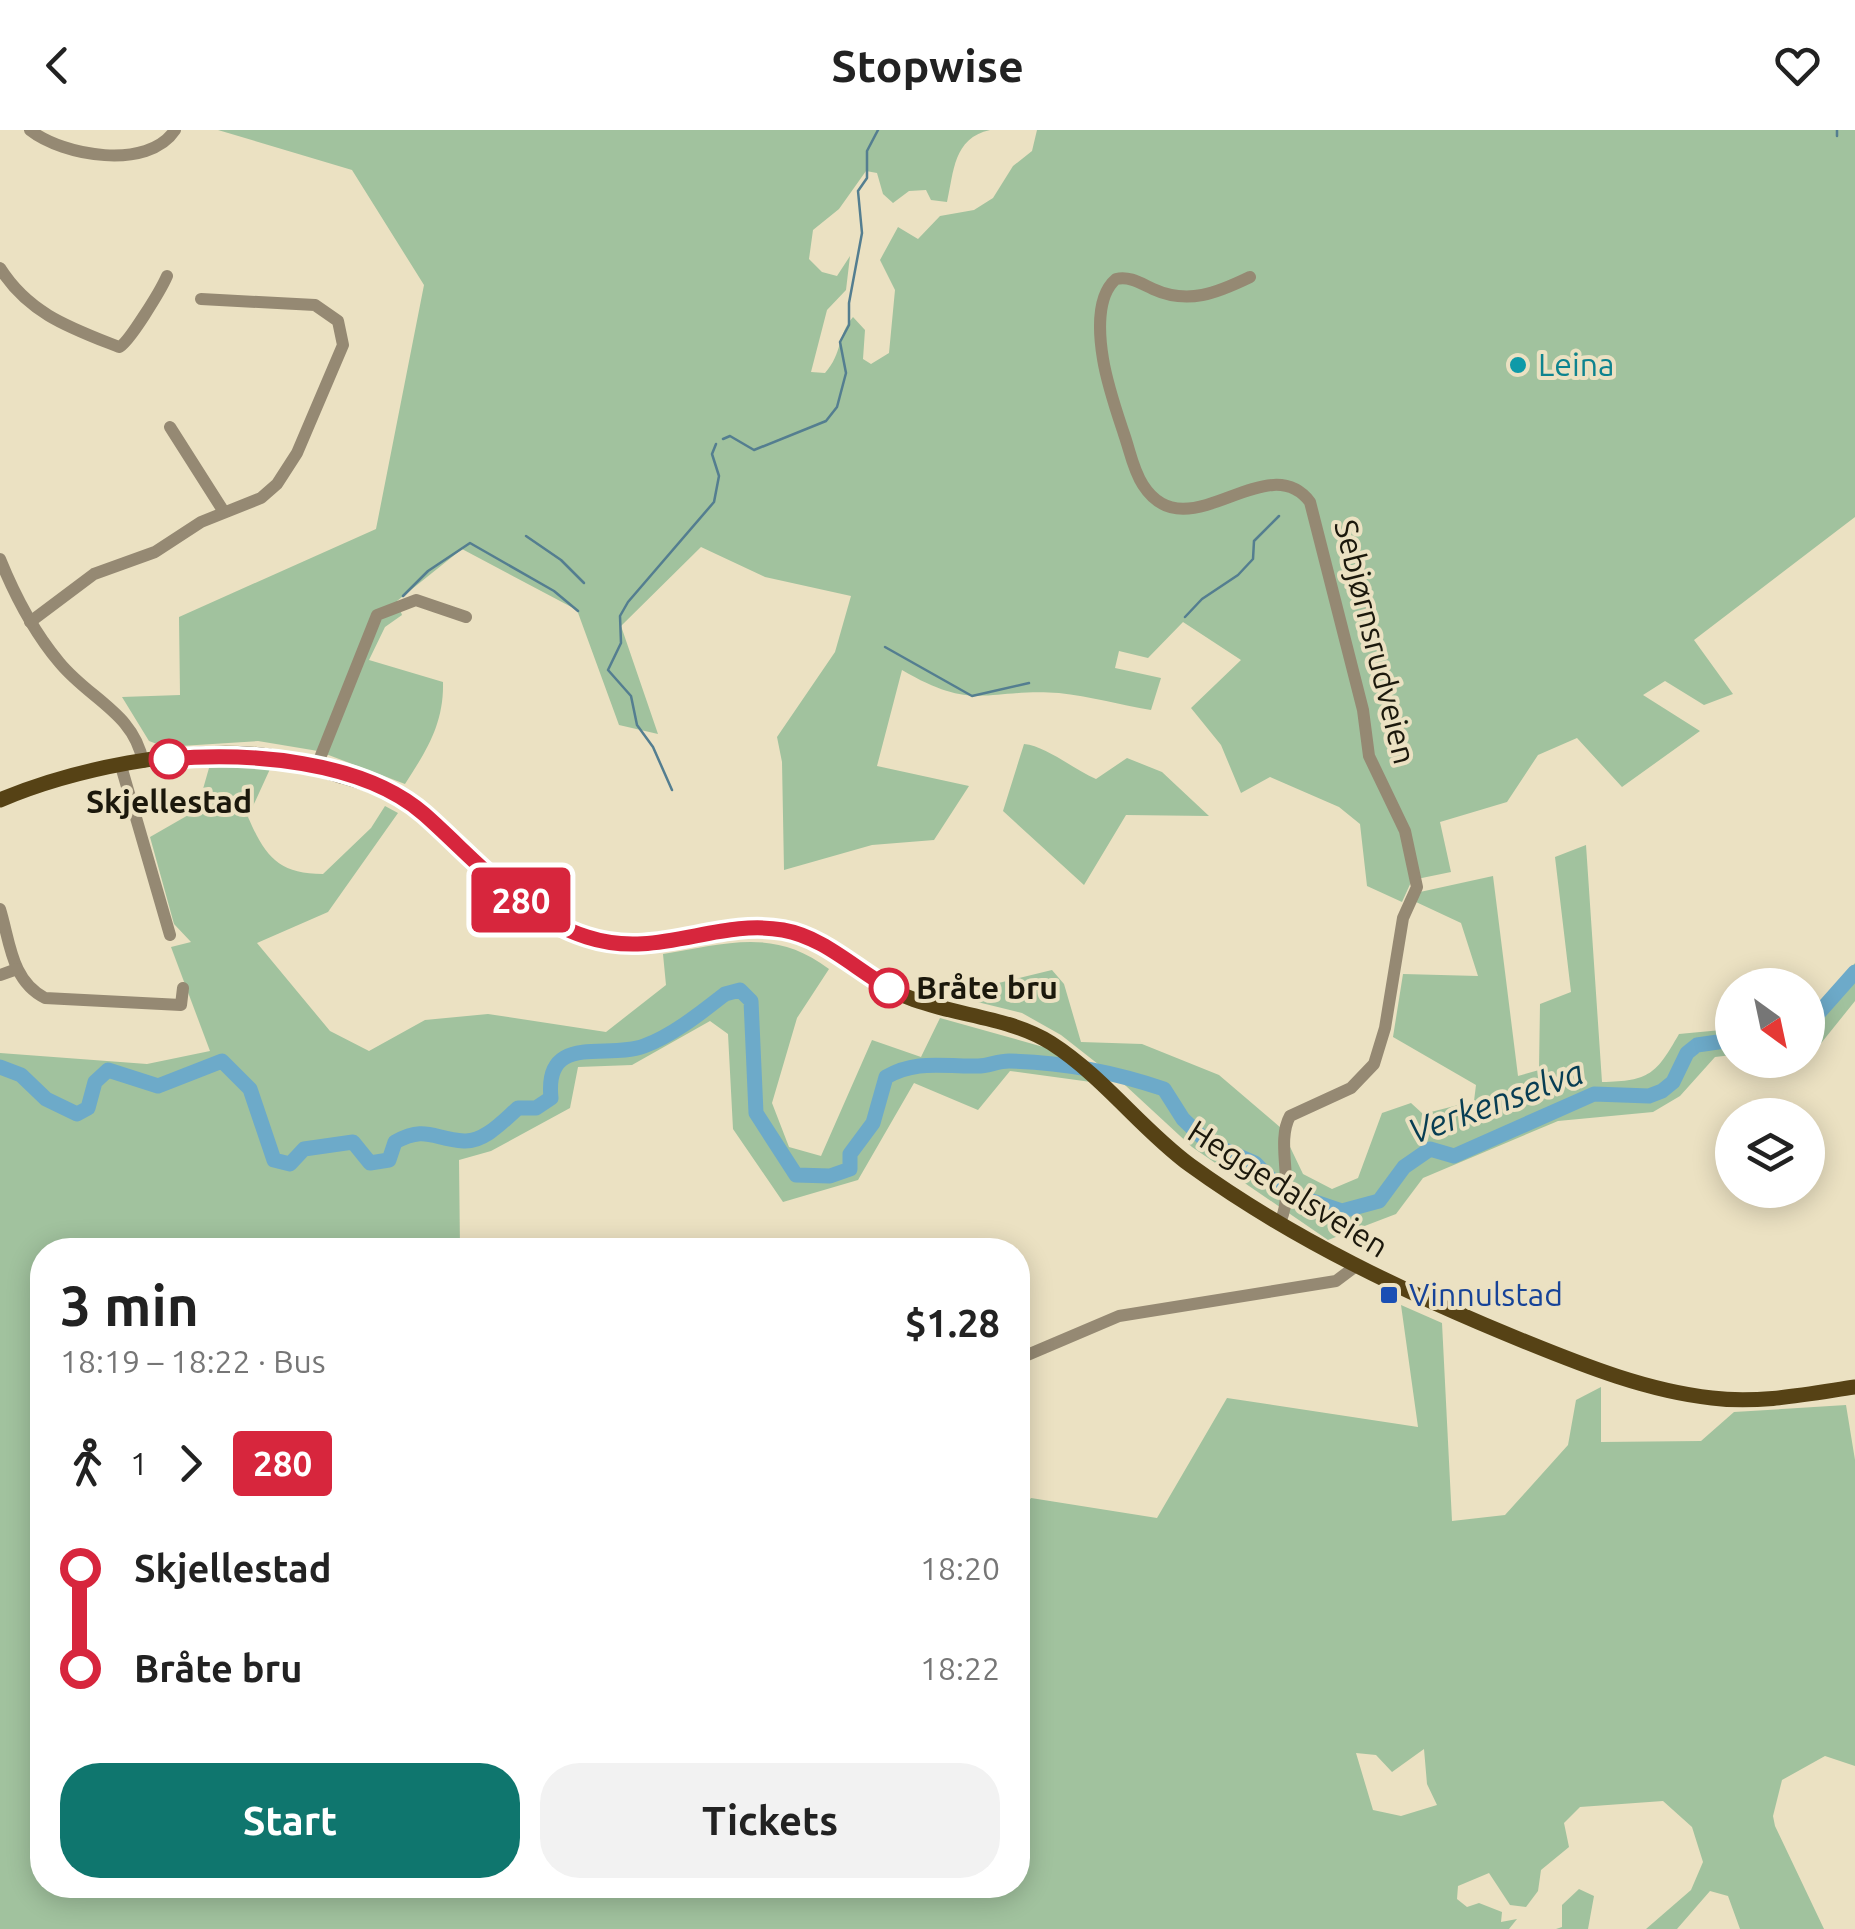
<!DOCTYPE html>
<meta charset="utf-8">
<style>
:root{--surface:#fff;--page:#f2f2f2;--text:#222;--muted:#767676;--accent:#0f766e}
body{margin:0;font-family:Ubuntu,sans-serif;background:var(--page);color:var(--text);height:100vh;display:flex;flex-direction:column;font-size:38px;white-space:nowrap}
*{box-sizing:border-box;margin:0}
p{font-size:32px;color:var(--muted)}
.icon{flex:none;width:55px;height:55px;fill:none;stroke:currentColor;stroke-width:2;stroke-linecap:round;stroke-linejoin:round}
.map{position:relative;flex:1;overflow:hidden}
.details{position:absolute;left:30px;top:1108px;width:1000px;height:660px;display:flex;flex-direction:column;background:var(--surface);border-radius:40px;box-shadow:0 5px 25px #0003}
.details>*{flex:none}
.badge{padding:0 20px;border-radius:8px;font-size:35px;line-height:65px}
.needle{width:65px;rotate:147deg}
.controls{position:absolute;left:1715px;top:838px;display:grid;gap:20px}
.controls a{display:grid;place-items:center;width:110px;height:110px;border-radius:50%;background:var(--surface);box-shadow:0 5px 25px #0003;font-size:50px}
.map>.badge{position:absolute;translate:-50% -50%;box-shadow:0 0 0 5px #fff}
.legs{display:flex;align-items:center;gap:15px;height:110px;padding:0 30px;font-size:32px}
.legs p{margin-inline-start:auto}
.overview{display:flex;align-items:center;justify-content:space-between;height:170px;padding:0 30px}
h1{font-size:55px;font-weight:700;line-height:75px}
.cta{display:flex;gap:20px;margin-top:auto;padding:20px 30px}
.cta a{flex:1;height:115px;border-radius:40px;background:var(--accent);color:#fff;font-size:40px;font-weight:700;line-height:115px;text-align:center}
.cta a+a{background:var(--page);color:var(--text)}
ul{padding:0 30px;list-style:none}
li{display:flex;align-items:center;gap:35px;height:100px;font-size:38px}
li i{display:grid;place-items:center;width:15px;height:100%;margin:0 12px;background:currentColor}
li i::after{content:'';width:25px;height:25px;margin:-12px;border:8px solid;border-radius:50%;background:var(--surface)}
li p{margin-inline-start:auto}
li:first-child i{background:linear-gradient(#0000 50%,currentColor 0)}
li:last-child i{background:linear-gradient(currentColor 50%,#0000 0)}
header{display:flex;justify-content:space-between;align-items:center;height:130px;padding:0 30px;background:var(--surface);font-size:45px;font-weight:700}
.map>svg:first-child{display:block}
</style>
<header><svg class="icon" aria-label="back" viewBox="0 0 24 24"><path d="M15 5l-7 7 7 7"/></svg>Stopwise<svg class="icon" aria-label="heart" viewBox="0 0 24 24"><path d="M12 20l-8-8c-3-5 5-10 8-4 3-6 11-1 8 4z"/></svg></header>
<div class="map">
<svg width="1855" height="1799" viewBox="0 0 1855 1799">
<rect width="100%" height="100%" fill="#ebe1c2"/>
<g fill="#a1c29e" fill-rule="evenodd">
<path d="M218,0H990C953,8 954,42 947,72L931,70L926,60L909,61L893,73L883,64L877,43L866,41L839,79L813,100L809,129L822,142L837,146L850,126L846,160L827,180L811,242L825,243C843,223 837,205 853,187L865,200L863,229L871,234L889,223L895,160L880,130L898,97L918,109L940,86L974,80L993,68L1013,36L1032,21L1037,0H1855V387L1694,510L1733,564L1704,575L1665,551L1643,565L1700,601L1622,657L1577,608L1538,625L1507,672L1440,692L1451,742L1412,750L1402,772L1367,756L1360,694L1339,677L1270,647L1241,663L1221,615L1191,578L1241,530L1183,492L1148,528L1119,521L1115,538L1161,548L1151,580C1121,575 1089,566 1059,563C987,558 975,583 902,540L877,636L969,656L934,710L872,715L784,740L782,632L777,607L835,522L851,466L765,447L701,417L621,496L658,604L619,595L577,480L462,419L397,471L402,485L385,497L369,530L443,552C444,593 427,620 405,654L318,621L258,611L165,617L149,611L122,567L180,565L179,487L376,399L424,155L352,40Z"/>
<path d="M1024,614C1046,616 1073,639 1096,649L1127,628L1162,642L1209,686L1126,685L1084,755L1003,681Z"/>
<path d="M242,636L270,639L248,687C265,726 278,744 323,744L371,698L385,676L398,683L328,782L257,813L330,901L369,921L425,890L488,884L606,902L666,855L663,824C726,814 774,797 829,839L797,888L772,973L789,1017L821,1026L872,910L921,927L940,888L1047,918L1091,952L1010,941L978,980L914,953L858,1050L783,1072L733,999L728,904L710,891L632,935L578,937L570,978L491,1021L459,1030L460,1120H42V1755H1018V1384L1031,1368L1157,1388L1227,1268L1418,1297L1401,1175L1442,1193L1452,1391L1505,1385L1568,1315L1576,1270L1601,1257V1312L1701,1311L1734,1282L1846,1275L1855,1330V1636L1825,1626L1782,1650L1773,1686L1775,1696L1824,1799H1740L1728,1766L1710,1761L1677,1799H1646L1691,1760L1703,1732L1692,1697L1663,1671L1580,1677L1564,1693L1569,1717L1541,1740L1538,1761L1526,1777L1510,1775L1489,1743L1458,1756L1457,1769L1467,1777L1479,1773L1502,1782L1501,1792L1517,1789L1509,1799H0V923L147,934L210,921L171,817L191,812L174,794L150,707L197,680L209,638ZM1424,1619L1427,1654L1437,1675L1401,1686L1373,1680L1356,1623L1376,1625L1392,1642Z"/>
<path d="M1586,715L1602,952C1650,951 1656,944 1679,904L1732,899V925L1715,927L1680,966L1653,982L1558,991L1423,1048L1396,1084L1328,1110L1192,1017L1126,956L1061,905L1022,883L949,865L1052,840L1064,854L1081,912L1142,914L1219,945L1281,998L1303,1044L1332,1059L1358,1048L1382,983L1411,973L1423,984L1474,971L1476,955L1393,907L1403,844L1478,846L1461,793L1416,772L1420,762L1493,746L1518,946L1539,940L1540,874L1571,862L1555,727Z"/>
<path d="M1855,833V871L1818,917L1808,919V885L1817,881Z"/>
<path d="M1579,1759L1594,1766L1588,1799H1556L1562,1797V1775Z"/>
</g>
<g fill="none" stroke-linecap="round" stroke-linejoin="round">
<g stroke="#547e90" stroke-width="2.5">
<path d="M1837,0V6"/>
<path d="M723,309L730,306L754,320L826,291L837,277L846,243L840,212L849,195V173L862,103L858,61L867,48V21L878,0"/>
<path d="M526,406L561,430L584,453"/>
<path d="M403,466L428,441L470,413L554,461L578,481"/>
<path d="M1185,487L1202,469L1238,445L1253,429L1254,411L1279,386"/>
<path d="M885,517L972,566L1029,553"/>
<path d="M672,660L653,617L637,595L631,566L608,540L621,513L620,486L628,472L714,372L719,346L712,324L716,314"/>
</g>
<g stroke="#6daac9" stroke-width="15">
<path d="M1808,895L1855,842"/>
<path d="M0,937L21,945L46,969L77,984L88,978L95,952L108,940L158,956L222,931L250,959L274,1030L290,1034L304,1019L353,1012L370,1033L389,1030L395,1012C426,995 433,1009 464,1011C485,1012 504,990 518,978H536L551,968C544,902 606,930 644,916C672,906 702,882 725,864L740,860L751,871L756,983L796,1045L830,1046L850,1039V1024L873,993L886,947C917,929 944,937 978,936C988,936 998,931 1009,931C1061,932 1114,942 1164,959L1183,989L1207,1012L1255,1033L1276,1054L1298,1066L1342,1081L1379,1071L1404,1037L1430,1019L1454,1026L1594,964L1649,966L1662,961L1673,952L1687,923L1697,915L1732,910"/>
</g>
<g stroke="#958973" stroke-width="12">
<path d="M30,0C63,26 148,41 175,0"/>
<path d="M0,138C29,184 71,198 119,217C128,214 161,160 167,146"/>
<path d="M1250,147C1217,163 1188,175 1153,159C1140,153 1130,146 1116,149C1096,166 1099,205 1103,229C1107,254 1116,280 1124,304C1130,321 1133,340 1143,355C1187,424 1267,315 1310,372L1363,580L1369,626L1405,701L1417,757L1403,788L1385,898L1374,934L1351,958L1290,986C1275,1013 1295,1056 1281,1090"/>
<path d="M170,297L224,382"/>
<path d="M0,429C15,466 33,501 59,532C89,569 134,583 143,632"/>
<path d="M30,492L94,444L155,422L201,392L261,368L277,354L297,323L343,215L338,191L315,175L201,169"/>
<path d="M121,636L170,805"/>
<path d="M316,638L377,485L416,470L466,487"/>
<path d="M0,779C10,811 11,851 45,868L181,875L183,858"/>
<path d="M0,845L17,839"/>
<path d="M1018,1229L1119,1186L1336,1151L1356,1136"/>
</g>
<path stroke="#564215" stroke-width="15" d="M0,670C73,639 182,617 261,625C289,628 315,638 341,646C368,654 393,661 416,678C467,716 507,774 567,800C656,839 739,776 809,807C844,822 870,851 905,866C952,886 1008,886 1051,913C1104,947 1141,999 1190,1035C1292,1109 1410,1165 1526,1212C1585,1236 1648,1261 1712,1268C1759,1274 1808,1264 1855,1257"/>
</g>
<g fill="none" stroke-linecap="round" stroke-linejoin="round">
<defs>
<path id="line-1" d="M169,629C247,622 362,630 424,684C474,728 521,786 587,807C657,830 717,788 783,800C823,807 854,838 889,858"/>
</defs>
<use href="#line-1" stroke="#fff" stroke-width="22"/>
<use href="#line-1" stroke="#d7263d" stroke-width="15"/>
</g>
<circle fill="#0f9aa8" stroke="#ebe1c2" stroke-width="4" cx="1518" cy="235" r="10"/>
<g fill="#fff" stroke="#d7263d" stroke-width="5">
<circle cx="169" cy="629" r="18"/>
<circle cx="889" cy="858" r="18"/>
</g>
<rect fill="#1a4fb4" stroke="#ebe1c2" stroke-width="4" x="1379" y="1155" width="20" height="20" rx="5"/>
<g text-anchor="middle" stroke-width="8" stroke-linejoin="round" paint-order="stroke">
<g font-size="32" fill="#0d838f" stroke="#ebe1c2" text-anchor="start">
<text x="1538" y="246">Leina</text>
</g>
<g font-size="32" fill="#1b180c" stroke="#ebe1c2">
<text transform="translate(1375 512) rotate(76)" y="11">Sebjørnsrudveien</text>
<text transform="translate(1288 1059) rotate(32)" y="11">Heggedalsveien</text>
</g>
<g font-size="32" font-weight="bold" fill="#1b180c" stroke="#ebe1c2">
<text x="169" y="683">Skjellestad</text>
<text x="916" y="869" text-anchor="start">Bråte bru</text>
</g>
<g font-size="32" fill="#164399" stroke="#ebe1c2" text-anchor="start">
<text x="1409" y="1176">Vinnulstad</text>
</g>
<g font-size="35" font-style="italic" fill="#073d53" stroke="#ebe1c2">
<text transform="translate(1496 972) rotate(-20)" y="12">Verkenselva</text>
</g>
</g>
</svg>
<div class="controls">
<a><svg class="needle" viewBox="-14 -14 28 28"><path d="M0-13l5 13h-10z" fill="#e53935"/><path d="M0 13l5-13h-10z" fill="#767676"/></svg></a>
<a><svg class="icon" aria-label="layers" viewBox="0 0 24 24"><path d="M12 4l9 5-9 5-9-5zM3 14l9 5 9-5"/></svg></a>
</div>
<b class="badge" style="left:521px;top:770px;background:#d7263d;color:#fff">280</b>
<section class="details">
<div class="overview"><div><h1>3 min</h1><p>18:19 – 18:22 · Bus</p></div><b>$1.28</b></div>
<div class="legs"><svg class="icon" aria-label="walk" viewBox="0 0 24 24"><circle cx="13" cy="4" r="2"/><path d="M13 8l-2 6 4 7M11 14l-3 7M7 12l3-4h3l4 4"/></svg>1<svg class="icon" aria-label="forward" viewBox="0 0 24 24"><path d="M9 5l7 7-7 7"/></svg><b class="badge" style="background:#d7263d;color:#fff">280</b></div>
<ul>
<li><i style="color:#d7263d"></i><b>Skjellestad</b><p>18:20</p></li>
<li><i style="color:#d7263d"></i><b>Bråte bru</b><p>18:22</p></li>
</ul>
<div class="cta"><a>Start</a><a>Tickets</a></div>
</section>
</div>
